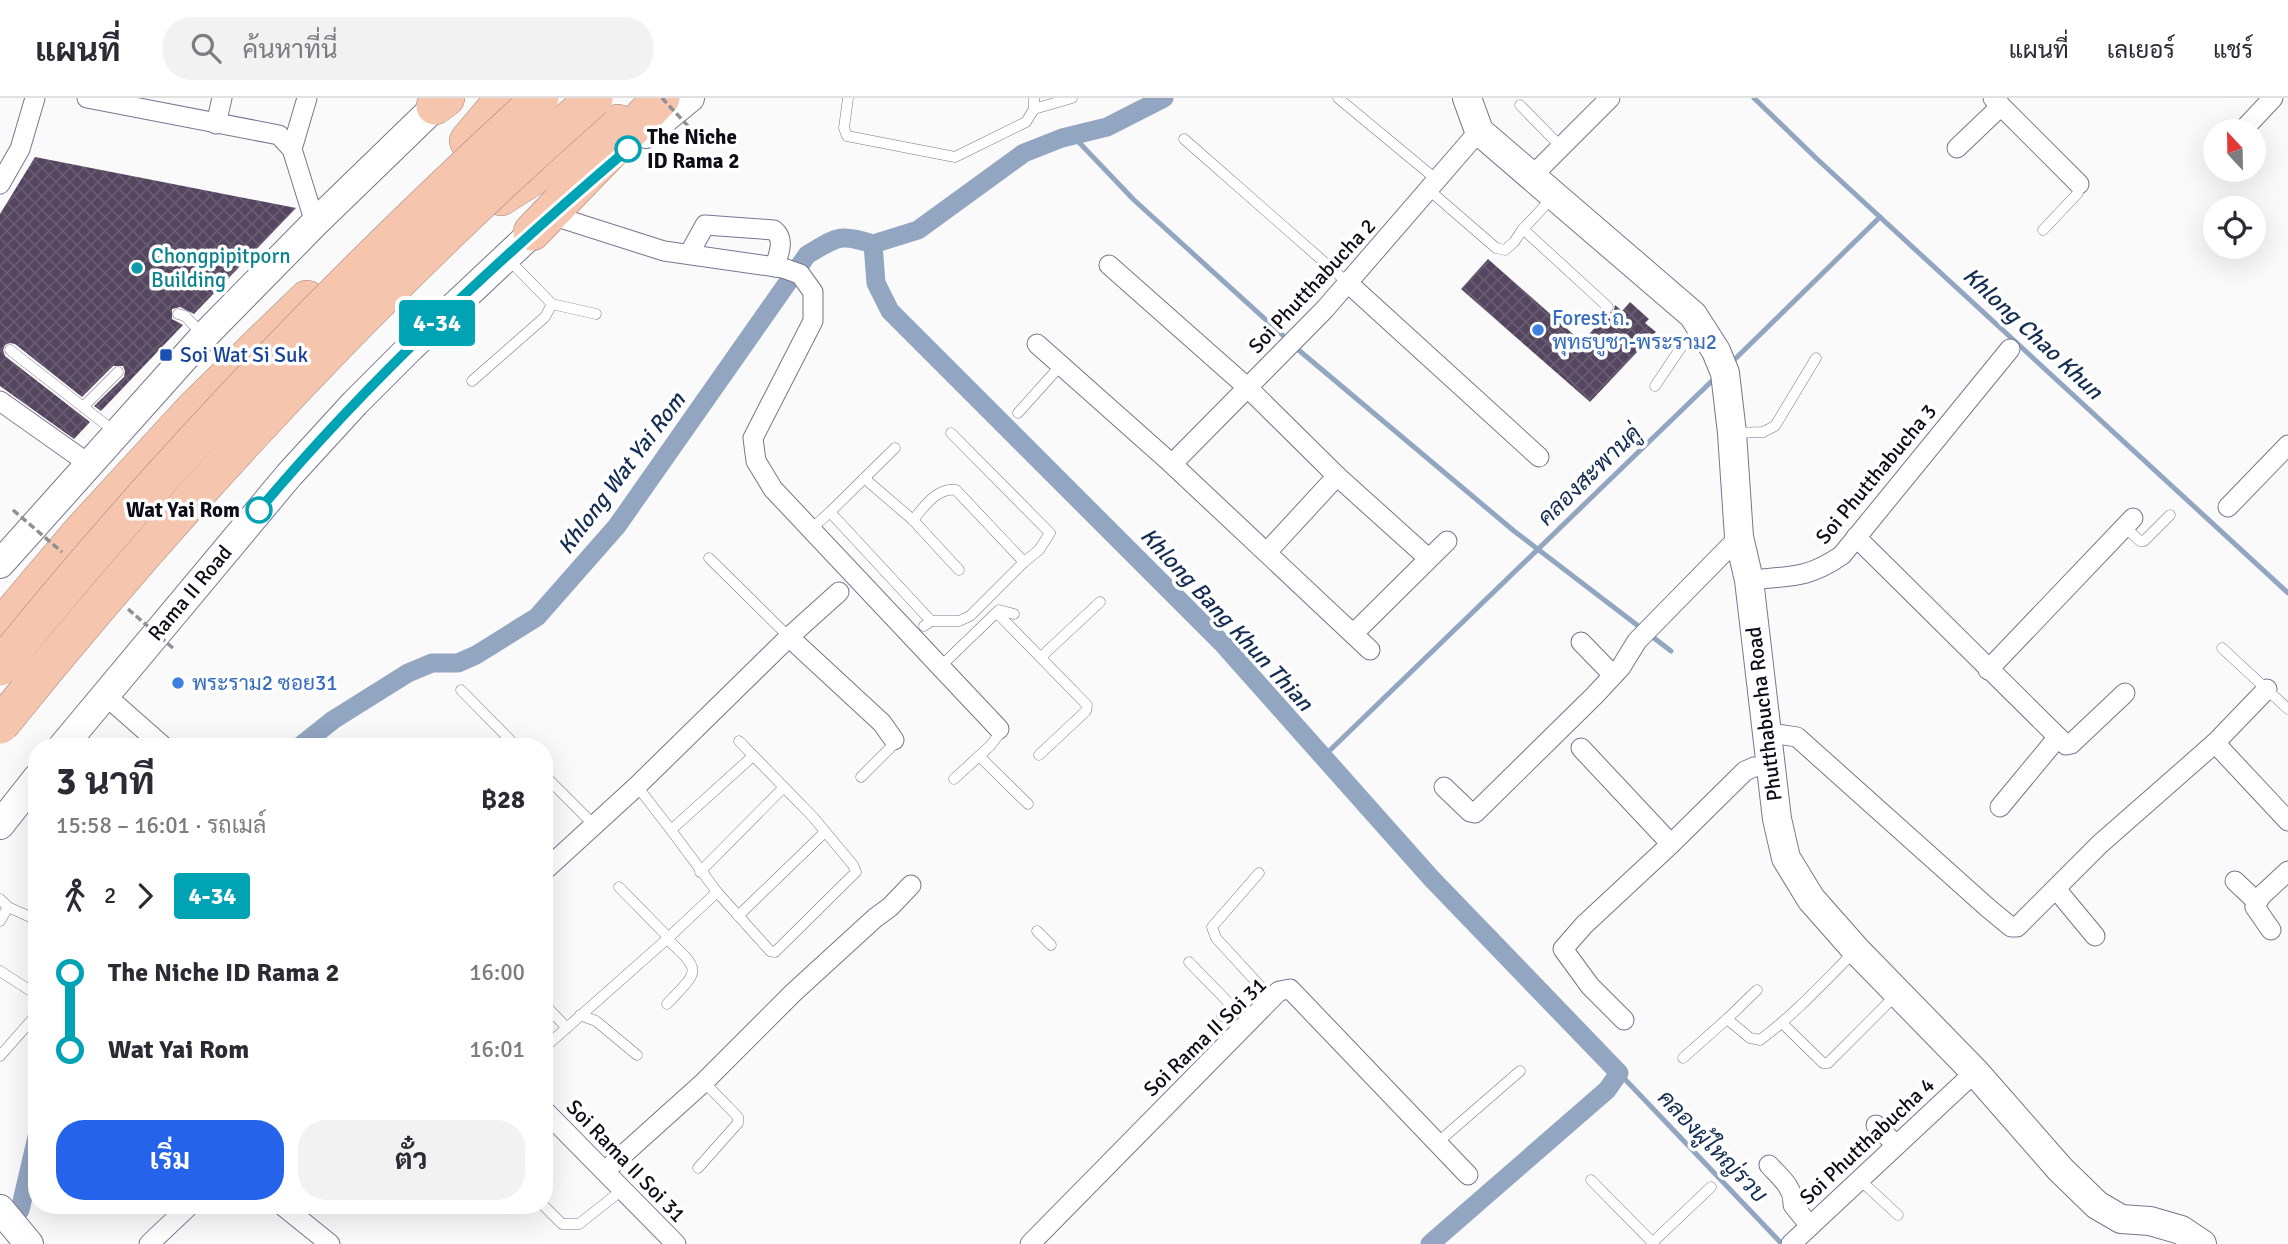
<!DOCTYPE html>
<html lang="th">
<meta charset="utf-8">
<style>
:root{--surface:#fff;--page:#f2f2f3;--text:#2b2b33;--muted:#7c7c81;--line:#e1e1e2;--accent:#2563eb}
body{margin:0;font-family:Signika,Sarabun,sans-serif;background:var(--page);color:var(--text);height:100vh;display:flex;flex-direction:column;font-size:26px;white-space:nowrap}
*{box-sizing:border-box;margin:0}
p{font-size:23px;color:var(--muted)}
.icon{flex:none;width:38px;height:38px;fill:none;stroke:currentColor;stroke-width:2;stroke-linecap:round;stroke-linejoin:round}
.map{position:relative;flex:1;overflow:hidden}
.sheet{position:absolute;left:28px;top:640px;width:525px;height:476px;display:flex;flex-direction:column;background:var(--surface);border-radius:28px;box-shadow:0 7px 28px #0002}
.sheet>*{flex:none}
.badge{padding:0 14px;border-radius:5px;font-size:24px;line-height:46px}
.needle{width:46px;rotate:338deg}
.controls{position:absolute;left:2203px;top:21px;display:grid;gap:14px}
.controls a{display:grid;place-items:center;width:63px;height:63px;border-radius:50%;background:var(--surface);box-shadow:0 7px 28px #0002;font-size:35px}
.map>.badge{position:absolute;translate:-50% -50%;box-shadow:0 0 0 4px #fff}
.legs{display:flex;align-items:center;gap:10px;height:77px;padding:0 28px;font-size:23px}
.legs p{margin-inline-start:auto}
.summary{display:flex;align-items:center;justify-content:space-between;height:119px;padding:0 28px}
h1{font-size:38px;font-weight:700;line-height:52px}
.cta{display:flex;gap:14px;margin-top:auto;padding:14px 28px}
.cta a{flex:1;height:80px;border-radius:28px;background:var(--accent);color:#fff;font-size:28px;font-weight:700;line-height:80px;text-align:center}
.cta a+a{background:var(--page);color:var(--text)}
ul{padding:0 28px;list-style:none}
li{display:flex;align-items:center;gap:24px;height:77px;font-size:26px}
li i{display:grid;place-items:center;width:10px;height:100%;margin:0 9px;background:currentColor}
li i::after{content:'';width:18px;height:18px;margin:-9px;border:5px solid;border-radius:50%;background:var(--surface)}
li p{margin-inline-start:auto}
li:first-child i{background:linear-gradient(#0000 50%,currentColor 0)}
li:last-child i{background:linear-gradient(currentColor 50%,#0000 0)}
header{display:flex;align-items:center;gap:42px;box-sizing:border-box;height:98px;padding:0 35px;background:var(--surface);border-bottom:2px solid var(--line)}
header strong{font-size:33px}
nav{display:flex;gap:38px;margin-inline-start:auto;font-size:24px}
.search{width:490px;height:63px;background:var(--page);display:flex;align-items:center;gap:18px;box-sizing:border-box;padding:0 24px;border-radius:28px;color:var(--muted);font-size:26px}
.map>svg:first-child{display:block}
</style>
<header>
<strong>แผนที่</strong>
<div class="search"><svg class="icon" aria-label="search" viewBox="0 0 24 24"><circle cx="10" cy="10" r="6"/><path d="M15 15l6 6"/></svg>ค้นหาที่นี่</div>
<nav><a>แผนที่</a><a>เลเยอร์</a><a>แชร์</a></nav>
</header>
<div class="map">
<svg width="2288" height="1146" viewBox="0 0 2288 1146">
<defs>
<pattern id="building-cross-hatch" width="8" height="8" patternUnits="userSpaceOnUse" patternTransform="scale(1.75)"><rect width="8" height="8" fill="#554660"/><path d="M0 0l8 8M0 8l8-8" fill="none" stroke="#695c72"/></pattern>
</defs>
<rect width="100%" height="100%" fill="#fafafa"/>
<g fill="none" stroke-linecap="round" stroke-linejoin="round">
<g stroke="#92a5c1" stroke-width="5">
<path d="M1754,0L1817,61L2288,495"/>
<path d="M1072,37L1134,102L1288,242"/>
<path d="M1295,249L1514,433L1671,553"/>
<path d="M1731,265L1880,119"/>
<path d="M1323,659L1716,279"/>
<path d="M1619,975L1782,1146"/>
</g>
<g stroke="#92a5c1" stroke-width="19">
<path d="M1164,0L1107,29L1062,40L1024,55L918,132L873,146L876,185L890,213L1222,545L1431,780L1619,975L1607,992L1430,1146"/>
<path d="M299,649L333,622L408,575L432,565H458L476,557L537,519L617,428L807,157C837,139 839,135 873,146"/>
<path d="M0,1124L20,1112L37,1039"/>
</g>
</g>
<g fill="url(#building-cross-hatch)">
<path d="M35,59L296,110L194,216L180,209L172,211V221L183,227L101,313L94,308L124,279L125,273L123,268H113L82,299L15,246L10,245L5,247L3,252L5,258L90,324L74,341L0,288V116Z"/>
<path d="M1488,161L1582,244L1607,216L1614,213L1615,207L1622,213L1630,204L1649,221L1645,225L1656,234L1590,304L1461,191Z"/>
</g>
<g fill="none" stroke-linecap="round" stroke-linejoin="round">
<defs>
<g id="lane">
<path d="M848,0L844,30L847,38L955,59L1026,24L1034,11V0"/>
<path d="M1338,0L1437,82"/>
<path d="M1520,7L1561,49"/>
<path d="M1034,11L1072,0"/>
<path d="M1184,41L1348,185"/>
<path d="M1429,92L1496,150L1505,152L1514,144L1523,131"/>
<path d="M1554,98L1523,131L1608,209"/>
<path d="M2043,132L2078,95L2079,86"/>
<path d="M552,206L596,216"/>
<path d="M178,216L185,218L202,236"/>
<path d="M10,252L114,333"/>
<path d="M472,283L545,219L552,206L508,161"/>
<path d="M1655,288L1682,248L1703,234"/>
<path d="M83,309L118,274"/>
<path d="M1018,315L1061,267"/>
<path d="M1733,335L1763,334L1775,328L1816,260"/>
<path d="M895,350L830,414L931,523L924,528"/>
<path d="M864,380L913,422C924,409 937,389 956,392L1024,464"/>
<path d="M913,422L959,472"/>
<path d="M2125,429L2140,443H2144L2170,417"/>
<path d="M811,431L830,414"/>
<path d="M709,460L789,539"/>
<path d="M997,515L1087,607L1086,613L1039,657"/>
<path d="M931,523H959L970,518L1024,464L1039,452L1050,435L951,335"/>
<path d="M2222,550L2288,611"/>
<path d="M1042,558L1100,504"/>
<path d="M941,568L999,512L1014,516"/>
<path d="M461,592L517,649"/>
<path d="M979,658L1028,706"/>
<path d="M544,677L593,726"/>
<path d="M861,679L894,646V642"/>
<path d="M954,681L990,648L1000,635L999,631"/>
<path d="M637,688L671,732"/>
<path d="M700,774L784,689"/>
<path d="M1259,775L1212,829L1216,840L1272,901"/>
<path d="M717,794L770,853L775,854L856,774L853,767L813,719L739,643"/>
<path d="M0,801L8,809L0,823"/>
<path d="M8,809L37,822"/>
<path d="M738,818L825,734"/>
<path d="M1037,833L1051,847"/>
<path d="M1189,864L1228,904L1229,910L1222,918"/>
<path d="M0,873L37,897"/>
<path d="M1757,892L1727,921L1750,940L1760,942C1795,916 1823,885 1853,855"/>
<path d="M544,906L567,930"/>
<path d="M667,906C699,872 703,874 667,841L717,794L671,732L753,658"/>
<path d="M580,917L596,923L637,957"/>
<path d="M1782,925L1823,965H1828L1896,897"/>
<path d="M544,950L667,841L665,836L619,789"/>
<path d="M0,958L37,916"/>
<path d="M1683,960L1727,921"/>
<path d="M1437,1045L1520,973"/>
<path d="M698,1070L738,1025V1019L704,984"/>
<path d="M1591,1082L1654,1146"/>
<path d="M1860,1082L1898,1117"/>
<path d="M544,1108L562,1126H579L622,1092"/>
<path d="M1652,1145L1711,1089"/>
</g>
<g id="street">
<path d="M87,0L279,37L292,51L315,125"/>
<path d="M1993,0L2079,86"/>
<path d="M216,26L222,0"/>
<path d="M2242,33L2273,0"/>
<path d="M1957,50L2001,8"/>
<path d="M292,51L307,0"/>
<path d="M1532,78L1610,0"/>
<path d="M0,86L20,51L35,0"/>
<path d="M551,117L664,153L783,170L800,176L813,194V223L753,340L756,363L773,391L999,631"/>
<path d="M689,156L705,127L774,132C786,142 778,156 775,169"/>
<path d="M1109,167L1248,290L1337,378L1428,460"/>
<path d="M1348,185L1539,359"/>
<path d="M1037,246L1172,366L1370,552"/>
<path d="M0,303L89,366"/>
<path d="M1172,366L1325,211L1479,33"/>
<path d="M2228,409L2288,347"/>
<path d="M1856,439L2058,639"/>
<path d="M1267,454L1337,378"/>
<path d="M1749,482C1789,478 1808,481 1842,457L2010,251"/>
<path d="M1354,535L1447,443"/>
<path d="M789,539L839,494"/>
<path d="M1581,544L1613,577"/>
<path d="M1988,572L2133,420"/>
<path d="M105,597L164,649"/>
<path d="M1765,634L1797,639L1988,810L2011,829H2017L2100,746L2215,645L2267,591"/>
<path d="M2215,645L2288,723"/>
<path d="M1581,650L1671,746L1745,673L1754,669L1770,668"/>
<path d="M1444,689L1470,714L1475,715L1595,597L1621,569L1637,543L1739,439"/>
<path d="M2000,709L2058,639L2066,647L2071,646L2125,595"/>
<path d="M544,773L637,688L789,539L882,625L894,642"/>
<path d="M2235,783L2257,804"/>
<path d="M2056,791L2095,838"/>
<path d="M2271,832L2255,809L2261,798L2288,773"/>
<path d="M1624,922L1590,888L1563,851L1584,827L1671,746"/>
<path d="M544,1012L676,1146"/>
<path d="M1876,1027L1896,1047"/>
<path d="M1769,1067C1781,1080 1794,1090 1793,1107L1810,1128"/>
<path d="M605,1073L704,984L793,895L875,820L890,809L911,787"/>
<path d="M283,1108L330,1146"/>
<path d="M149,1146L189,1108"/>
<path d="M1030,1146L1279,893L1290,891L1468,1077"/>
<path d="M1791,1146L1975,974"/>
</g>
<g id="secondary">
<path d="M1467,0L1479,33L1693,217L1716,253L1725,275L1732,335L1739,439L1749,482L1777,721L1786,760L1811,801L1856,852L1975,974L2060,1071L2097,1107L2121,1121L2150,1123L2181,1132L2202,1146"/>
<path d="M646,36L690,0"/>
<path d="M0,466L204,238L315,125L444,0"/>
<path d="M62,649L289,377L355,305L411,249L546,122"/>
<path d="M0,727L37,680"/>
<path d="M0,1111L29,1146"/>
</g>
<g id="highway">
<path d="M435,8L446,0"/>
<path d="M468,43L504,0"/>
<path d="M501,99L618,25"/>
<path d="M532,134L661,0"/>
<path d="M0,530L81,434L195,310L307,201"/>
</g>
</defs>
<use href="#lane" stroke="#787590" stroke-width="11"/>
<use href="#street" stroke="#787590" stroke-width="21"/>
<use href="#secondary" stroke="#787590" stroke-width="30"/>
<use href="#highway" stroke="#a58479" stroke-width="38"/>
<use href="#lane" stroke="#fff" stroke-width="10"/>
<use href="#street" stroke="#fff" stroke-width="19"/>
<use href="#secondary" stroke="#fff" stroke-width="28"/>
<use href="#highway" stroke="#f6c5ae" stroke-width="37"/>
<defs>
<g id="highway-bridge">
<path d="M0,569C164,365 346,177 540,0"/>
<path d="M0,627C181,403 377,191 594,0"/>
</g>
</defs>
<use href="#highway-bridge" stroke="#a58479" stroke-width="38" stroke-linecap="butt"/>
<g stroke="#908f94" stroke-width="3.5" stroke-dasharray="7 3.5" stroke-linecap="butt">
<path d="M662,0L688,28"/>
<path d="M13,412L62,454"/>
<path d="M128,511L174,551"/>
</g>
<use href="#highway-bridge" stroke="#f6c5ae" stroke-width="37"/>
</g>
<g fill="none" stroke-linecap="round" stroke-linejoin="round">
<defs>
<path id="line-1" d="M259,412C370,280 497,163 628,51"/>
</defs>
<use href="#line-1" stroke="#fff" stroke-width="16"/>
<use href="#line-1" stroke="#00a3b4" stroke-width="10"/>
</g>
<g fill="#fff" stroke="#00a3b4" stroke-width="3.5">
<circle cx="628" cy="51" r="12"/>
<circle cx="259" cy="412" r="12"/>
</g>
<circle fill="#0f9aa8" stroke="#fff" stroke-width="2.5" cx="137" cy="170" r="7"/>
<g fill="#3f7fe0" stroke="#fff" stroke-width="2.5">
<circle cx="1538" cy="232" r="7"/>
<circle cx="178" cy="585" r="7"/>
</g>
<rect fill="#1a4fb4" stroke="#fff" stroke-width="2.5" x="159" y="250" width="14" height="14" rx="3.5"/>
<g text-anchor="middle" stroke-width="7" stroke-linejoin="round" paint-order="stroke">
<g font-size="21" font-weight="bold" fill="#0e0c16" stroke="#fff" text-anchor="start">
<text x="647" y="46">The Niche<tspan x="647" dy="24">ID Rama 2</tspan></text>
<text x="240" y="419" text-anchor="end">Wat Yai Rom</text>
</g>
<g font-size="21" fill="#0d838f" stroke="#fff" text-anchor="start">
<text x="151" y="165">Chongpipitporn<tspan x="151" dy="24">Building</tspan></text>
</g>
<g font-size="21" fill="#0e0c16" stroke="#fff">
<text transform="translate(1312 188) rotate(-47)" y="7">Soi Phutthabucha 2</text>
<text transform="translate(1876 376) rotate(-50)" y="7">Soi Phutthabucha 3</text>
<text transform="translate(190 495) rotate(-50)" y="7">Rama II Road</text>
<text transform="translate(1764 616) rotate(-97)" y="7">Phutthabucha Road</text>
<text transform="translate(1205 939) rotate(-44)" y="7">Soi Rama II Soi 31</text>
<text transform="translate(1867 1043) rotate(-43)" y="7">Soi Phutthabucha 4</text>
<text transform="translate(626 1063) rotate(46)" y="7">Soi Rama II Soi 31</text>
</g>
<g font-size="21" fill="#366cbe" stroke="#fff" text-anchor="start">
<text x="1552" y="227">Forest ถ.<tspan x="1552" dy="24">พุทธบูชา-พระราม2</tspan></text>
<text x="192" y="592">พระราม2 ซอย31</text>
</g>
<g font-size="21" fill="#164399" stroke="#fff" text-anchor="start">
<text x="180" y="264">Soi Wat Si Suk</text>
</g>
<g font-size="23" font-style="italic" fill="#142d53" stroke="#fff">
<text transform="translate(2033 235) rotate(43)" y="8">Khlong Chao Khun</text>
<text transform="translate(621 375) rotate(-53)" y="8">Khlong Wat Yai Rom</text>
<text transform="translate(1589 377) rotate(-44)" y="8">คลองสะพานคู่</text>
<text transform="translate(1227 521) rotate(47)" y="8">Khlong Bang Khun Thian</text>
<text transform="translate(1713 1048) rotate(46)" y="8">คลองผู้ใหญ่รวบ</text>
</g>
</g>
</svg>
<div class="controls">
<a><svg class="needle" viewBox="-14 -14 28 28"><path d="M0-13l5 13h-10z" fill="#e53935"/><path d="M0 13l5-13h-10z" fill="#7c7c81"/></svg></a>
<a><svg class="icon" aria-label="locate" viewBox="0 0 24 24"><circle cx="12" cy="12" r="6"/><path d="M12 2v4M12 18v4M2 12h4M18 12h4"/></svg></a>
</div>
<b class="badge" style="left:437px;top:225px;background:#00a3b4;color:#fff">4-34</b>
<section class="sheet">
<div class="summary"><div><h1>3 นาที</h1><p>15:58 – 16:01 · รถเมล์</p></div><b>฿28</b></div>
<div class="legs"><svg class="icon" aria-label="walk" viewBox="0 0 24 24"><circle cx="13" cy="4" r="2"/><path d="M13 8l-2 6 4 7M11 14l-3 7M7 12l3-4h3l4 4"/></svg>2<svg class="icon" aria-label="forward" viewBox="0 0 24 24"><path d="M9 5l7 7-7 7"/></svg><b class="badge" style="background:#00a3b4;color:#fff">4-34</b></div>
<ul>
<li><i style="color:#00a3b4"></i><b>The Niche ID Rama 2</b><p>16:00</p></li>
<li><i style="color:#00a3b4"></i><b>Wat Yai Rom</b><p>16:01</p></li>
</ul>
<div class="cta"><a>เริ่ม</a><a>ตั๋ว</a></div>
</section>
</div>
